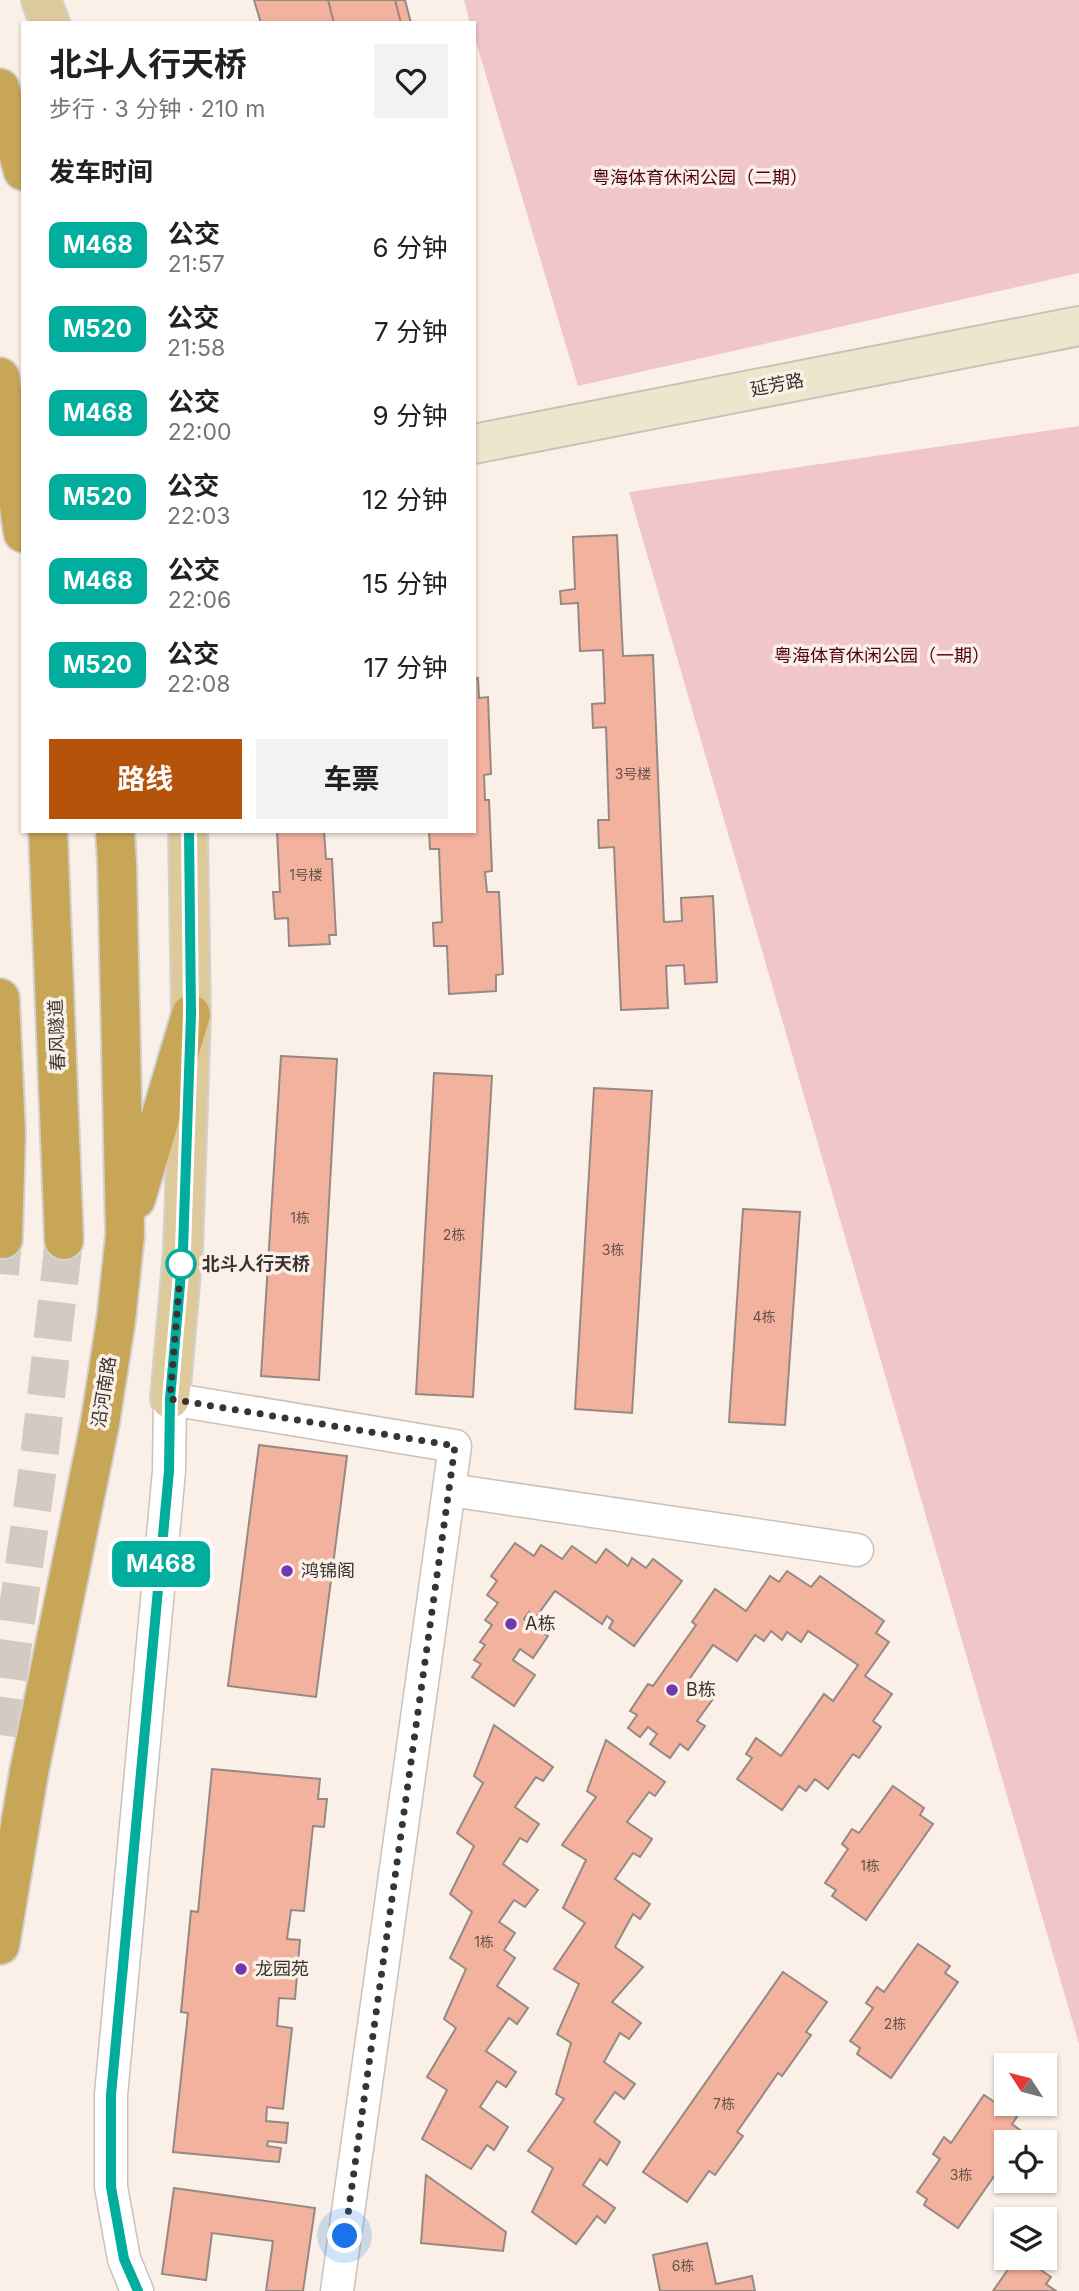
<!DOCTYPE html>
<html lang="zh">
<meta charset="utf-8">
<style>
:root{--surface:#fff;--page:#f2f2f2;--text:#202124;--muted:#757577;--accent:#b45309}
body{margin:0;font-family:Inter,"Noto Sans SC",sans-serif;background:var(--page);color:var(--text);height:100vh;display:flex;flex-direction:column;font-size:26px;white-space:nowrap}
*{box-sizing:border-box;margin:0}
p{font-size:23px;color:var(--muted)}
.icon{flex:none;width:38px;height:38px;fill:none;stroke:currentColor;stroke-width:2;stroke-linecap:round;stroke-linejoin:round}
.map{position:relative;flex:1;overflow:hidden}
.sheet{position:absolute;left:21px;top:21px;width:455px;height:812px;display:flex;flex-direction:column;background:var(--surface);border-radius:0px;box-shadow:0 2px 5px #0004}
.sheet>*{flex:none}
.badge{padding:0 14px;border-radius:10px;font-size:24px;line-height:46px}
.needle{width:46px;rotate:306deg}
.tools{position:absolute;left:994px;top:2053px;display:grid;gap:14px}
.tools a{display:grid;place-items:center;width:63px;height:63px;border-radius:0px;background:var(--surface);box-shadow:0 2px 5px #0004;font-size:35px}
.you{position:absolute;width:35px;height:35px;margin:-18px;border:5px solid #fff;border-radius:50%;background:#1a73e8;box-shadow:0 0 0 10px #1a73e833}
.map>.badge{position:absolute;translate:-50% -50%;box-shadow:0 0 0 4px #fff}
h2{padding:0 28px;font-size:26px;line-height:63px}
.round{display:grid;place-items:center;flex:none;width:74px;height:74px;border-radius:0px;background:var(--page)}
.summary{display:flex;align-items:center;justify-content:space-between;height:119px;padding:0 28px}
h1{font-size:33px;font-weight:700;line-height:52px}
.action{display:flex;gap:14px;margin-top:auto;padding:14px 28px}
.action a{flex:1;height:80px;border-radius:0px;background:var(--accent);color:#fff;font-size:28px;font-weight:700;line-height:80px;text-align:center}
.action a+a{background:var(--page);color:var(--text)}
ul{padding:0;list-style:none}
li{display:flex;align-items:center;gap:21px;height:84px;padding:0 28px}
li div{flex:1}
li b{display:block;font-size:26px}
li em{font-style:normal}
li .badge{min-width:77px;font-weight:700;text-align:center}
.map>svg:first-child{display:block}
</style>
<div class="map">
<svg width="1079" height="2291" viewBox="0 0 1079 2291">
<rect width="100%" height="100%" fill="#fbf0e7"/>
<g fill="#f1c6c9">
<path d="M464,0H1079V273L578,386L474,35V23H470Z"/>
<path d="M1079,426V2044L629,492Z"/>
</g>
<g fill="#f2b29e" stroke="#968984" stroke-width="2">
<path d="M254,0H405L411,23H261Z"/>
<path d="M328,0H395L401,23H334Z"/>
<path d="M617,535L623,656L653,655L664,922L682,921L681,898L713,896L717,982L685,984L684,965L666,966L668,1008L621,1010L614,847L599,848L598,820H609L606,727L593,728L592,704L605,703L603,650L580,651L578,603L561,604L560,591L575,589L573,537Z"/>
<path d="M478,678L479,698L488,697L491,774L484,775L485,800H489L492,871L485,872L487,892H499L503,974L496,975V991L449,994L447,946H434L433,923L442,922L439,849H430L429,831H474V679Z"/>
<path d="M277,831H324L326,859H332L336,935H329L330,944L289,946L288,918L275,919L273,892H280Z"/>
<path d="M281,1056L337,1059L319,1380L261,1376Z"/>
<path d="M434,1073L492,1076L473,1397L416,1394Z"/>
<path d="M594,1088L652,1091L632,1413L575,1409Z"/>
<path d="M743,1209L800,1212L785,1425L729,1422Z"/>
<path d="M259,1445L347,1456L316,1697L228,1686Z"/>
<path d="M515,1543L534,1556L541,1545L562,1559L572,1546L596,1563L606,1549L628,1566L632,1558L646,1568L653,1559L682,1581L634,1646L609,1628L613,1621L607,1616L602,1624L555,1591L536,1617L529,1612L524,1619L548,1636L533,1658L520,1649L513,1660L535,1675L514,1706L472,1677L481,1664L474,1660L485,1645L480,1642L492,1625L485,1620L498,1603L487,1595L497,1581L491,1576Z"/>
<path d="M787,1571L811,1587L820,1576L884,1621L876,1633L889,1642L865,1676L892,1694L873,1721L881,1727L859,1758L853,1754L828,1789L815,1779L806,1791L799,1786L782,1810L737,1779L752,1758L746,1754L756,1738L781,1756L824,1694L833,1701L858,1665L808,1631L801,1642L787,1632L782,1640L771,1631L764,1641L755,1635L737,1661L713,1645L688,1681L713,1699L697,1721L705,1726L688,1750L680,1744L670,1758L650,1744L657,1734L648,1727L640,1737L628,1728L637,1715L630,1711L648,1684L653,1686L696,1625L692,1622L715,1589L746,1611L770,1576L779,1582Z"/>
<path d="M494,1725L553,1767L543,1781L536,1777L515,1807L539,1824L527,1842L520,1838L503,1864L538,1890L525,1907L514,1900L499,1922L515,1933L504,1950L515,1958L497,1986L528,2008L517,2024L509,2018L486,2051L516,2072L506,2087L497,2081L480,2107L508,2127L494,2150L487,2145L471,2169L422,2139L447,2090L427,2077L456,2028L444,2019L466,1969L450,1958L472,1912L450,1894L474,1846L457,1833L483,1783L474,1776Z"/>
<path d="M606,1740L665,1782L655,1796L649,1792L627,1822L652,1839L640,1857L633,1853L615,1879L650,1904L640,1919L633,1914L615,1947L643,1967L612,2002L641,2023L629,2039L620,2033L604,2062L635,2084L624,2099L615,2092L594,2122L620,2142L607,2165L600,2159L583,2185L615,2208L605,2223L597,2216L576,2244L532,2212L553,2168L528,2151L564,2099L556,2094L571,2043L557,2034L579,1984L554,1969L585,1923L563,1908L586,1860L562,1845L596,1797L587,1791Z"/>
<path d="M212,1769L320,1779L318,1799H327L324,1827L313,1826L304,1911L291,1910L287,1939L300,1940L295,1999L279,1998L277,2026L292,2028L283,2109L267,2107L266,2121L288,2123L286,2143L268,2141L267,2146L281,2148L279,2162L173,2152L188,2013L181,2012L191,1911L198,1912Z"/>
<path d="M893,1786L924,1808L920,1815L933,1824L866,1920L832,1896L836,1890L825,1883L848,1849L842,1844L852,1829L859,1833Z"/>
<path d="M918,1944L950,1966L945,1973L958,1982L891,2078L857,2054L860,2048L850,2041L873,2008L866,2003L877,1987L884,1992Z"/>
<path d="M783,1972L827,2002L806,2032L811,2035L782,2076L778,2073L737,2132L743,2136L715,2175L709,2171L687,2202L643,2172Z"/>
<path d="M984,2095L1017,2117L1012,2124L1024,2133L1018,2142H1006V2159L958,2228L924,2205L927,2199L917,2192L940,2159L933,2154L944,2137L951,2143Z"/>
<path d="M426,2175L506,2232L503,2251L421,2243Z"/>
<path d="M174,2188L315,2208L303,2291H266L273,2241L212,2233L206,2280L162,2274Z"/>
<path d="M707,2243L716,2284L752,2276L755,2291H660L653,2255Z"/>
<path d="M1016,2258H1023L1051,2277L1046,2284L1056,2291H993Z"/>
</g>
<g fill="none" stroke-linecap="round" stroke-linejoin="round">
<g stroke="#d4cac3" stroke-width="38" stroke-dasharray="38 19" stroke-linecap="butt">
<path d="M0,1274L3,1239"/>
<path d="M0,1735L38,1467L64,1240"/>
</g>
<defs>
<g id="street">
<path d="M450,1490L857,1550"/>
<path d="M137,2291L124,2259L111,2187V2095L169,1471L170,1399L455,1446L337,2291"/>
</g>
<path id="secondary" d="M474,444L1079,326"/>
<g id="primary">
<path d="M41,0L50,23"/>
<path d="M170,1399L183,1250L191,1014L188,831"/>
</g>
<g id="highway">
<path d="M0,88L23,171"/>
<path d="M0,377L23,533"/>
<path d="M48,831L64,1240"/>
<path d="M0,998L6,1133L3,1239"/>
<path d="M136,1199L191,1014"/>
<path d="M0,1945L29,1772L100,1423L116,1320L125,1235L117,863L115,831"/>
</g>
</defs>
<use href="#street" stroke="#cbc1b8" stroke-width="35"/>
<use href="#secondary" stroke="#cbc1b8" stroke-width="42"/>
<use href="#primary" stroke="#d3d2d2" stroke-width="42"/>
<use href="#highway" stroke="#d3d2d2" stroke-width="42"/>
<use href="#street" stroke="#fff" stroke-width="32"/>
<use href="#secondary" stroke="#eee5cd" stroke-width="38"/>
<use href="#primary" stroke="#ddca9a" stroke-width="38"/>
<use href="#highway" stroke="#c7a757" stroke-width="38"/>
</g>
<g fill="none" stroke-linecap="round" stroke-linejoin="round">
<defs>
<path id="line" d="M138,2291L124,2259L111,2187V2095L169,1471L170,1399L183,1250L191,1014L189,831"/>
</defs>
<use href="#line" stroke="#fff" stroke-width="16"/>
<use href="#line" stroke="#01ad9c" stroke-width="10"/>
<path stroke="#393431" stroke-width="7" stroke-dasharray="0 12.6" d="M181,1264L170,1399L455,1446L345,2236"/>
</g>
<circle fill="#fff" stroke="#01ad9c" stroke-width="3.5" cx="181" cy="1264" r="14"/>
<g fill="#7038af" stroke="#fbf0e7" stroke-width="2.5">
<circle cx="287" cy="1571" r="7"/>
<circle cx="511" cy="1624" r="7"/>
<circle cx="672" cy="1690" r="7"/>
<circle cx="241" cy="1969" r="7"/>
</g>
<g text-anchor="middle" stroke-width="7" stroke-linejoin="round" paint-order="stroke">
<g font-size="14" fill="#67544c">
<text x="633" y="779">3号楼</text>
<text x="306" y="880">1号楼</text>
<text x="300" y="1223">1栋</text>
<text x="454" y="1240">2栋</text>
<text x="613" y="1255">3栋</text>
<text x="764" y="1322">4栋</text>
<text x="870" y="1871">1栋</text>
<text x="484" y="1947">1栋</text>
<text x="895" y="2029">2栋</text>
<text x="724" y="2109">7栋</text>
<text x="961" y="2180">3栋</text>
<text x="683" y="2271">6栋</text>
</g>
<g font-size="18" fill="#530218" stroke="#fbf0e7">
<text x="700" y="184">粤海体育休闲公园（二期）</text>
<text x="882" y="662">粤海体育休闲公园（一期）</text>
</g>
<g font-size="18" fill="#393431" stroke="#fbf0e7">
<text transform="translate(777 385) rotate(-11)" y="6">延芳路</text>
<text transform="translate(57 1035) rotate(-92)" y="6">春风隧道</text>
<text transform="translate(104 1392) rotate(-81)" y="6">沿河南路</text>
</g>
<g font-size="18" font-weight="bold" fill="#393431" stroke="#fbf0e7" text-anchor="start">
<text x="202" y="1270">北斗人行天桥</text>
</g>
<g font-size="18" fill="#393431" stroke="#fbf0e7" text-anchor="start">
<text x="301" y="1577">鸿锦阁</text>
<text x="525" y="1630">A栋</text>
<text x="686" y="1696">B栋</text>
<text x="255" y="1975">龙园苑</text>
</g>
</g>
</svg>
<div class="tools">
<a><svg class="needle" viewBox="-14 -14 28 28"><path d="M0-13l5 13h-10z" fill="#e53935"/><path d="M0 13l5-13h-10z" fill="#757577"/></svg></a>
<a><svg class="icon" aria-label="locate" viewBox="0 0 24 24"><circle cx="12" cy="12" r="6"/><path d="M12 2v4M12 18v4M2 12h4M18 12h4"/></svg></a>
<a><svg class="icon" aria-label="layers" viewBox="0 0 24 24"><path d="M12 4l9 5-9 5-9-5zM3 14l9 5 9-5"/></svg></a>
</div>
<div class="you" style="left:345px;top:2236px"></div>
<b class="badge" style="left:161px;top:1564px;background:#01ad9c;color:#fff">M468</b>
<section class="sheet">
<div class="summary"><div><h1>北斗人行天桥</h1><p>步行 · 3 分钟 · 210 m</p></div><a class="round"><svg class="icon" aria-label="heart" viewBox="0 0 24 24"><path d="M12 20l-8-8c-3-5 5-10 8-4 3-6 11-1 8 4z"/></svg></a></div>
<h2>发车时间</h2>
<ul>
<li><span class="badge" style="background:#01ad9c;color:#fff">M468</span><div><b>公交</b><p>21:57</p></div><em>6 分钟</em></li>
<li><span class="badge" style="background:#01ad9c;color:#fff">M520</span><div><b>公交</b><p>21:58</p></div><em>7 分钟</em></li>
<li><span class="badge" style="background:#01ad9c;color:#fff">M468</span><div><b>公交</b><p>22:00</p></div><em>9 分钟</em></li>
<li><span class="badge" style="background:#01ad9c;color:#fff">M520</span><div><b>公交</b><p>22:03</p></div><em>12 分钟</em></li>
<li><span class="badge" style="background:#01ad9c;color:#fff">M468</span><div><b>公交</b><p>22:06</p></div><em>15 分钟</em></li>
<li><span class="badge" style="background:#01ad9c;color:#fff">M520</span><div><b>公交</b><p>22:08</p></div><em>17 分钟</em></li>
</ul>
<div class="action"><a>路线</a><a>车票</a></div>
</section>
</div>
